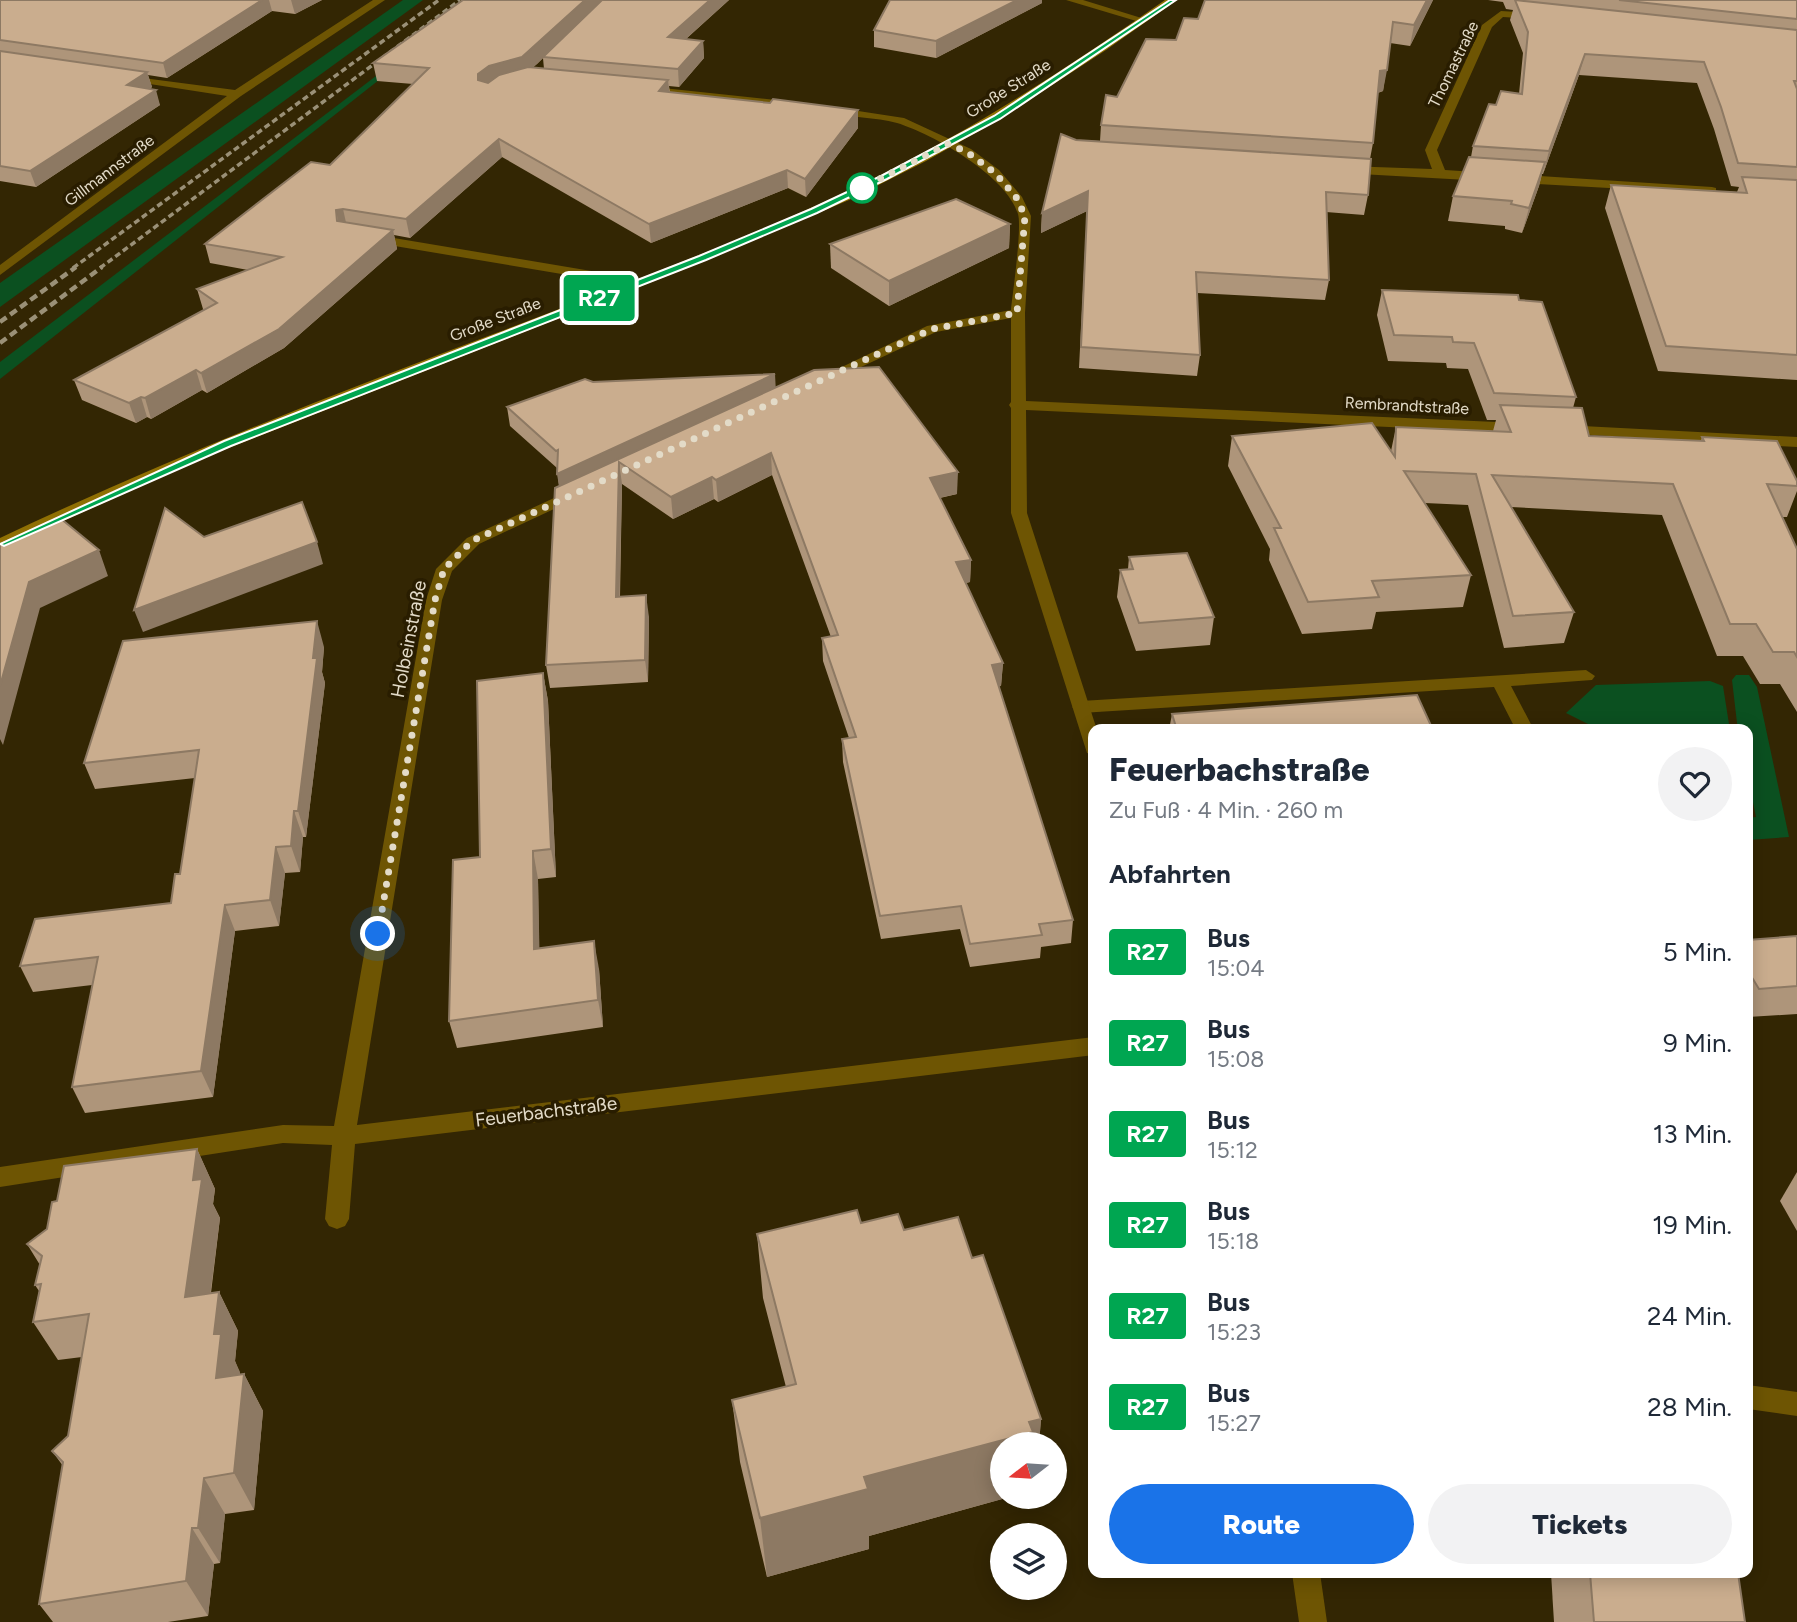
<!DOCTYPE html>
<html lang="de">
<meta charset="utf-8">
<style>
:root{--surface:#fff;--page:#f2f2f3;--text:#1f2937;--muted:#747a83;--accent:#1a73e8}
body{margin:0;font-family:Figtree,sans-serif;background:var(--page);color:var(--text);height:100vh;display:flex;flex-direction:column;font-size:26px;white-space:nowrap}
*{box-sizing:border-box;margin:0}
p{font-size:23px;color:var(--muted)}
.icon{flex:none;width:38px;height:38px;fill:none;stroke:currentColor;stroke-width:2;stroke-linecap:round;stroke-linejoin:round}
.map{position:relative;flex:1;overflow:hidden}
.details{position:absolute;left:1088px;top:724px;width:665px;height:854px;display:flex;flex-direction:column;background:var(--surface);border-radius:14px;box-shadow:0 4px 18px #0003}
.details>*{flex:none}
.badge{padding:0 14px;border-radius:5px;font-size:24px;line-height:46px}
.needle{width:46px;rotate:253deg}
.controls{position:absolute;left:990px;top:1432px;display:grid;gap:14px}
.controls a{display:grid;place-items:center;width:77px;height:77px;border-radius:50%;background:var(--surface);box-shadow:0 4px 18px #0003;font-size:35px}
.you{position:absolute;width:35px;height:35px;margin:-18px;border:5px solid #fff;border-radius:50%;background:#1a73e8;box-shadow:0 0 0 10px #1a73e833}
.map>.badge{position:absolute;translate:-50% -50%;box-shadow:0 0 0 4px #fff}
h2{padding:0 21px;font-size:26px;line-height:63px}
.round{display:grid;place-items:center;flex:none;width:74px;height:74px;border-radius:37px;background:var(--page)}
.summary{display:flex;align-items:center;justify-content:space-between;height:119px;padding:0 21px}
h1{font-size:33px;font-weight:800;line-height:52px}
.button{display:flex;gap:14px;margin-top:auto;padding:14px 21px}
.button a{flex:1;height:80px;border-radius:42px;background:var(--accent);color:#fff;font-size:28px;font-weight:800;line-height:80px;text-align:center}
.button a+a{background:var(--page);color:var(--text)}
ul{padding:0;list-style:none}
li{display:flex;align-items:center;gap:21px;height:91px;padding:0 21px}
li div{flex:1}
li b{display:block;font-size:26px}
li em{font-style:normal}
li .badge{min-width:77px;font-weight:700;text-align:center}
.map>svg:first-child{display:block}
</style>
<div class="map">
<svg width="1797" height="1622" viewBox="0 0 1797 1622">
<rect width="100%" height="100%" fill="#332603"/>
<g fill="#0b5020">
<path d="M403,0H423L0,307V283Z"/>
<path d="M476,0L450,24L0,379V362Z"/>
<path d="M1736,675H1749L1757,687L1789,837L1748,840V818L1756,817L1748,778V730H1738L1737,723L1732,680Z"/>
<path d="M1710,681L1723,686L1729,724L1600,730L1566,713L1596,685Z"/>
</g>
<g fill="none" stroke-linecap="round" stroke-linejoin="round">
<g fill="#6e5503" fill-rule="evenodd">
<path d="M370,234L639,279L646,283L639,287L365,241V235Z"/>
<path d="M1586,670L1595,676L1592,680L1511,686L1534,730H1516L1494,687L1081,713L1072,707L1081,701Z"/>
</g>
<g fill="#6e5503" fill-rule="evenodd">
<path d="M373,0H385L241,96L0,275V265L227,96L124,80L118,77L120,75L235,90Z"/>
<path d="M1066,0H1083L1148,20L1143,23Z"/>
<path d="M1501,11L1536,13L1541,16L1536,19L1503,17L1492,27L1437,150L1445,170L1712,187L1716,188V194L1342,173L1340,170L1346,166L1432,169L1425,150L1482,25Z"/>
<path d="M644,86L795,102L801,105L795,108L640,91V87Z"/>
<path d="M832,107L904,118L971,149L999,170L1022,197L1031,216L1025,313L1026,401L1519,423L1527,428L1519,433L1026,410L1027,513L1097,730H1094V755L1087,753L1011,513V408L1009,405L1011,402V318L936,332L829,382L824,383L817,379L927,326L1011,310C1013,291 1022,228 1018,214C1007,176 933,134 897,123C875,117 850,118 828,112L826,110Z"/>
<path d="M1563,425L1797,437V447L1558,433L1555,430Z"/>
<path d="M578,487L584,489L586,492L584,495L479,544L452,571L442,600L357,1125L1094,1037V1055L355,1144L349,1219L345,1226L337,1229L329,1226L325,1219L332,1145L283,1143L0,1187V1167L283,1125L334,1126L426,600L436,569L467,538Z"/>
<path d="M1748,1385L1797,1392V1416L1748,1409Z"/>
<path d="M1292,1573H1320L1327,1622H1299Z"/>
</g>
<path fill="#8f6f03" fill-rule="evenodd" d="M1165,0H1177L1106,50L1000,119L926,161L849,200L687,268L213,454L0,549V538C162,461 328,396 496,333C625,284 755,237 879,176C979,126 1073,64 1165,0Z"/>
<g stroke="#9a9077" stroke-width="3.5" stroke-dasharray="6 3.5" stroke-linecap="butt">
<path d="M73,268L439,0"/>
<path d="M100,268L460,0"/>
</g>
<g stroke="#9a9077" stroke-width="4.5" stroke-dasharray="8 4.5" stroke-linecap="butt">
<path d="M0,322L76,267"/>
<path d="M0,343L102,267"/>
</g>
</g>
<g fill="#ae957a" fill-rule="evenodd">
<path d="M0,0H322L295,14L272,11L167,78L148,75L152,87L150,89L160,105L36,187L0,181Z"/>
<path d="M463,0H729L686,39L703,41L704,58L679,87L669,86L670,92L858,128L806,197L788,188L651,243L502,157L410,238L394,235L397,249L284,348L207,393L202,390L151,419L147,417L136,423L82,400L74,380L204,310L203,309L197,289L248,270L210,263L205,244L330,165L413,84L377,81L373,63ZM543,58L544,69L532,68L537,64Z"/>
<path d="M890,0H1042V3L936,58L874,47V30Z"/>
<path d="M1205,0H1433L1410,46L1390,43L1383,91L1378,93L1373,143L1370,159L1368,195L1364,215L1326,212L1329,280L1325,300L1197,293L1200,355L1197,376L1079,368L1087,211L1041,233L1042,213L1076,140L1100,141L1101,125L1117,97L1198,19Z"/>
<path d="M1488,0H1797V380L1658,371L1605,208L1611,185L1737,192L1739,187L1731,186L1714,129L1697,83L1579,75L1543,174H1542L1539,186L1522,233L1505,229V226L1448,221L1453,196L1471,157L1473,146L1496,105L1519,94L1523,53L1510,20L1513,10L1506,9L1503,2Z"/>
<path d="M1010,224L1009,248L889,306L831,268L830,244Z"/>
<path d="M1382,290L1519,300L1576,397L1573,408L1589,436L1701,441L1702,437L1797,481V491L1787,517H1782L1797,549V712L1780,684H1760L1743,656H1717L1662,515L1511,507L1574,612L1564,643L1504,648L1468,505L1425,503L1471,575L1463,607L1376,612L1372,629L1302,634L1269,560L1270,549L1228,466L1232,436L1391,451L1396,427L1493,431L1496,420H1487L1468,369L1447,368L1446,363L1388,361L1377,315Z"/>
<path d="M593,382L776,387L957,494L940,498L971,560L970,582L966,583L1003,663L1001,686H999L1073,920L1071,943L1041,947L1040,958L970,967L960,929L881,939L843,762L842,739L849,738L823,661L822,638L831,637L772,475L718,502L714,499L673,519L622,484L620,597L649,617L648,682L550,688L546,665L559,486L557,468L510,426L507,407Z"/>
<path d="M1129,557L1214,617L1210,645L1136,651L1117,597L1120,570L1128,569Z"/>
<path d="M324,647L322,672L325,683L306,837H303L300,872L285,873L279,926L235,931L213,1097L85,1113L72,1087L92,985L33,992L20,966L171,903L180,874L195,778L95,789L84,763Z"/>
<path d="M543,673L548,701L556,877L538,879L539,948L599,969L603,1027L457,1048L449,1021L480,857Z"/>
<path d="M1172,714L1433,730H1169Z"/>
<path d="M1797,936V1014L1748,1017V940Z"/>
<path d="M197,1149L215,1189L213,1204L220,1218L211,1293L219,1292L238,1331L235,1361L240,1374H244L263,1411L254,1510L225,1514L220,1563L214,1564L208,1616L168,1622H53L39,1604L63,1466L52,1451L68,1436L82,1357L58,1360L33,1322L39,1291L35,1285L40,1265L27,1244L47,1229L57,1201Z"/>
<path d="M1797,1172V1231L1780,1201Z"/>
<path d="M861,1223L904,1230L972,1258L1041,1419L1039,1444H1003V1496H1013L869,1536V1549L767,1577L740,1462L732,1400L786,1387L763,1298L757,1234Z"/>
<path d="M1551,1573H1738L1745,1622H1554Z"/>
</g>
<g fill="#8d7963">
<path d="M262,0H269L272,11L167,78L163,63Z"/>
<path d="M291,0H322L295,14Z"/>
<path d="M585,0H605L525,75L491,83L478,80V74L489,66Z"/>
<path d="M710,0H729L669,54L668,37Z"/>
<path d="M1017,0H1042V3L936,58V41Z"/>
<path d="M1427,0H1433L1410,46L1414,25Z"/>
<path d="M703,41L704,58L679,87L678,69Z"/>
<path d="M1585,54L1579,75L1543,174L1549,151Z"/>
<path d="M1387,70L1383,91L1376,93L1380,71Z"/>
<path d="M147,72L152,87L131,100L127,85Z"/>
<path d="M668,80L670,98L659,91Z"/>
<path d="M156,90L160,105L36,187L30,171Z"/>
<path d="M858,110V128L806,197L805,179Z"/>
<path d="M499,139L502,157L410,238L406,219Z"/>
<path d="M1545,162L1539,186L1522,233L1529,208Z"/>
<path d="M787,170L788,188L651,243L649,224Z"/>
<path d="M1088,191L1087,211L1041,233L1042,213Z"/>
<path d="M343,209L347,227L342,240L336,210Z"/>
<path d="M1010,224L1009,248L889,306V281Z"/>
<path d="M393,230L397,249L284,348L207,393L201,373Z"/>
<path d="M196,370L202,390L151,419L145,398Z"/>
<path d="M775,374L776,393L619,462L622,484L619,619L560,492L557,474Z"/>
<path d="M141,397L147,417L136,423L129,403Z"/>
<path d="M771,453L772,475L718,502L716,480Z"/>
<path d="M958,472L957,494L929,500L930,478Z"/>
<path d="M712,477L714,499L673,519L671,497Z"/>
<path d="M317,542L323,564L143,632L134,610Z"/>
<path d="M99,550L108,576L40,608L3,745L0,739V686L29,582Z"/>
<path d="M971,560L970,582L956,585V562Z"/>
<path d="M646,595L649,617L648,682L645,660Z"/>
<path d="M317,621L324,647L322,672L325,683L306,837L298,811Z"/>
<path d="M1003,663L1001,686L991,688L992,665Z"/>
<path d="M543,673L548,701L556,877L551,849Z"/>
<path d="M294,811L303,837L300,872L291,846Z"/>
<path d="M276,847L285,873L279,926L270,900Z"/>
<path d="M533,851L538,879L540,977L534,949Z"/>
<path d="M225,905L235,931L213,1097L201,1071Z"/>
<path d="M594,941L599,969L603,1027L598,1000Z"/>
<path d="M197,1149L215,1189L213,1204L220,1218L205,1336L185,1297L193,1180Z"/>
<path d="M219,1292L238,1331L235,1361L240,1372L235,1416L216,1378L214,1334Z"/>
<path d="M244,1374L263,1411L254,1510L234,1473Z"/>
<path d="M1041,1419L1039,1444H1003V1496H1013L869,1536V1549L767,1577L760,1518L864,1477L1029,1422Z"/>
<path d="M204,1478L225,1514L220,1563L198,1528Z"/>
<path d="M192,1528L214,1564L208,1616L186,1581Z"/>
</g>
<g fill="#caad8e" stroke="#8d7963" stroke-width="2">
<path d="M0,0H262L163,63L0,40Z"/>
<path d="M463,0H585L522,57L489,66L478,74V80L488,83L499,75L528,67L668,80L659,91L770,103L773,99L858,110L805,179L787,170L649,224L499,139L406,219L343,209L336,210L337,221L393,230L279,329L201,373L196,370L145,398L141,397L129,403L74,380L217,303L197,289L282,257L205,244L311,162L330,165L429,68L373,63Z"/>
<path d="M602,0H710L668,37L703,41L678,69L543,57Z"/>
<path d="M890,0H1017L936,41L874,30Z"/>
<path d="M1205,0H1427L1414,25L1393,22L1387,70L1380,71L1373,143L1101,125L1106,95L1117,97L1146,39L1176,40L1184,18L1198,19Z"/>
<path d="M1515,0L1797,30V81H1794L1797,89V167L1738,163L1721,107L1704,62L1585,54L1549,151L1473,146L1489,104L1496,105L1501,91L1522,94L1528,32Z"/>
<path d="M1619,0H1797V19Z"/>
<path d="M0,51L147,72L127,85L156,90L30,171L0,166Z"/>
<path d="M1061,134L1076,140L1371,159L1368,195L1326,192L1329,280L1196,272L1200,355L1081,347L1088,191L1042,213Z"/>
<path d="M1469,157L1545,162L1529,208L1511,204L1512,201L1453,196Z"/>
<path d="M1742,177L1797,180V355L1666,346L1611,185L1747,193Z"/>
<path d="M956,199L1010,224L889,281L830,244Z"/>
<path d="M1382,290L1518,295L1519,300L1542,302L1576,397L1494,393L1474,343L1453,342L1452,337L1394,335Z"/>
<path d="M879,367L958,472L930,478L971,560L956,562L1003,663L992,665L1073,920L1039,924L1042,935L970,944L961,906L880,916L842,739L856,737L822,638L838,635L771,453L716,480L712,477L671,497L619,462L616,597L646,595L645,660L546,665L555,488L814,370Z"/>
<path d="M775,374L557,474L558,450L556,451L507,407L585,379L593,382Z"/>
<path d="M1500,405L1582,408L1589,436L1704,441L1702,437L1777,441L1797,481V486L1767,484L1797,549V657L1794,652H1773L1756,624H1730L1673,484L1492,475L1574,612L1513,616L1476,474L1404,471L1471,575L1372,581L1379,597L1308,602L1274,528H1281L1232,436L1372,423L1395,457L1396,427L1511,432Z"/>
<path d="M302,502L317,542L134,610L165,508L204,537Z"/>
<path d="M60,518L99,550L29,582L0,686V544Z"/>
<path d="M1187,553L1214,617L1139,623L1120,570L1133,569L1129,557Z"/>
<path d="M317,621L313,658H317L298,811H294L291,846L276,847L270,900L225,905L201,1071L72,1087L98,957L20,966L35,919L171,903L175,874H180L199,750L84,763L123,641Z"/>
<path d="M543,673L551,849L533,851L534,949L594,941L598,1000L449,1021L453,860L480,857L477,681Z"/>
<path d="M1417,695L1433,730H1177L1172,714Z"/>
<path d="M1797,936V986L1759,989L1748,971V940Z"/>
<path d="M197,1149L193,1180L202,1179L185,1297L219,1292L214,1334H221L216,1378L244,1374L234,1473L204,1478L198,1528H192L186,1581L39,1604L63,1462L52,1451L68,1436L89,1314L33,1322L41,1284L35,1285L42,1256L27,1244L47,1229L52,1202L57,1201L64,1166Z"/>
<path d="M857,1210L861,1223L898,1214L904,1230L958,1217L972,1258L983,1255L1041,1419L1029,1422L1033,1432L864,1477L868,1489L760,1518L732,1400L796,1384L757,1234Z"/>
<path d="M1590,1573H1738L1745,1622H1594Z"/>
</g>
<path fill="#00a651" stroke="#fff" stroke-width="2" d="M1170,0H1176L1000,119L887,179L817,213L706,260L231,446L4,546L0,544L224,441L699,256L811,209L881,176L994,116Z"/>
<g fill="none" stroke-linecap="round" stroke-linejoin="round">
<path stroke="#e3dbc8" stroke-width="7" stroke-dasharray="0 12.6" d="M378,934L435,600L444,569L472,541L932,329L1017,313L1025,216L1016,197L995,173L967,152L948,144L862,188"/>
</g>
<circle fill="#fff" stroke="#00a651" stroke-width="3.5" cx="862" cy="188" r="14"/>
<g text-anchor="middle" stroke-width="7" stroke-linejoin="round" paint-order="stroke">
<g font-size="16" fill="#e3dbc8" stroke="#291d00">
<text transform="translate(1453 64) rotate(-64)" y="6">Thomastraße</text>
<text transform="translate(1008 88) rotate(-32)" y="6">Große Straße</text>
<text transform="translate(109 170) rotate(-37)" y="6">Gillmannstraße</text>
<text transform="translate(495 319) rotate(-21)" y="6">Große Straße</text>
<text transform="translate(1407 405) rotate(3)" y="6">Rembrandtstraße</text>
</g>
<g font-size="19" fill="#e3dbc8" stroke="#291d00">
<text transform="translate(408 639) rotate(-79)" y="7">Holbeinstraße</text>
<text transform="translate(546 1111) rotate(-7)" y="7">Feuerbachstraße</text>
</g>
</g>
</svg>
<div class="controls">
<a><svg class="needle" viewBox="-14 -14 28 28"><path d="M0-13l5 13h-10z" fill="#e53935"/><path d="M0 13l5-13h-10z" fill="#747a83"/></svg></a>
<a><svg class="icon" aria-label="layers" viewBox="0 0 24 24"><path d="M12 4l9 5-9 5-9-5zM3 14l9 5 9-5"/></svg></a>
</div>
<div class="you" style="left:378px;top:934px"></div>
<b class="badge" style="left:599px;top:298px;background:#00a651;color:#fff">R27</b>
<section class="details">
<div class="summary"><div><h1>Feuerbachstraße</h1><p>Zu Fuß · 4 Min. · 260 m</p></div><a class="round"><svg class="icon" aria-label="heart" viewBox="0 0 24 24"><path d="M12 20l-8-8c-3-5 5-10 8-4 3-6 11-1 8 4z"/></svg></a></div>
<h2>Abfahrten</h2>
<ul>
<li><span class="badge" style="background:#00a651;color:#fff">R27</span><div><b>Bus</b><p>15:04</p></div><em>5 Min.</em></li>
<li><span class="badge" style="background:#00a651;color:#fff">R27</span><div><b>Bus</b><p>15:08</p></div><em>9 Min.</em></li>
<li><span class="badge" style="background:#00a651;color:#fff">R27</span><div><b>Bus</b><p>15:12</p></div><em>13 Min.</em></li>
<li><span class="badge" style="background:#00a651;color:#fff">R27</span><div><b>Bus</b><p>15:18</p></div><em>19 Min.</em></li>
<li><span class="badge" style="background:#00a651;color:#fff">R27</span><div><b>Bus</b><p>15:23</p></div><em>24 Min.</em></li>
<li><span class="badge" style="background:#00a651;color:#fff">R27</span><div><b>Bus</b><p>15:27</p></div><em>28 Min.</em></li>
</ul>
<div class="button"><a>Route</a><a>Tickets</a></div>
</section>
</div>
